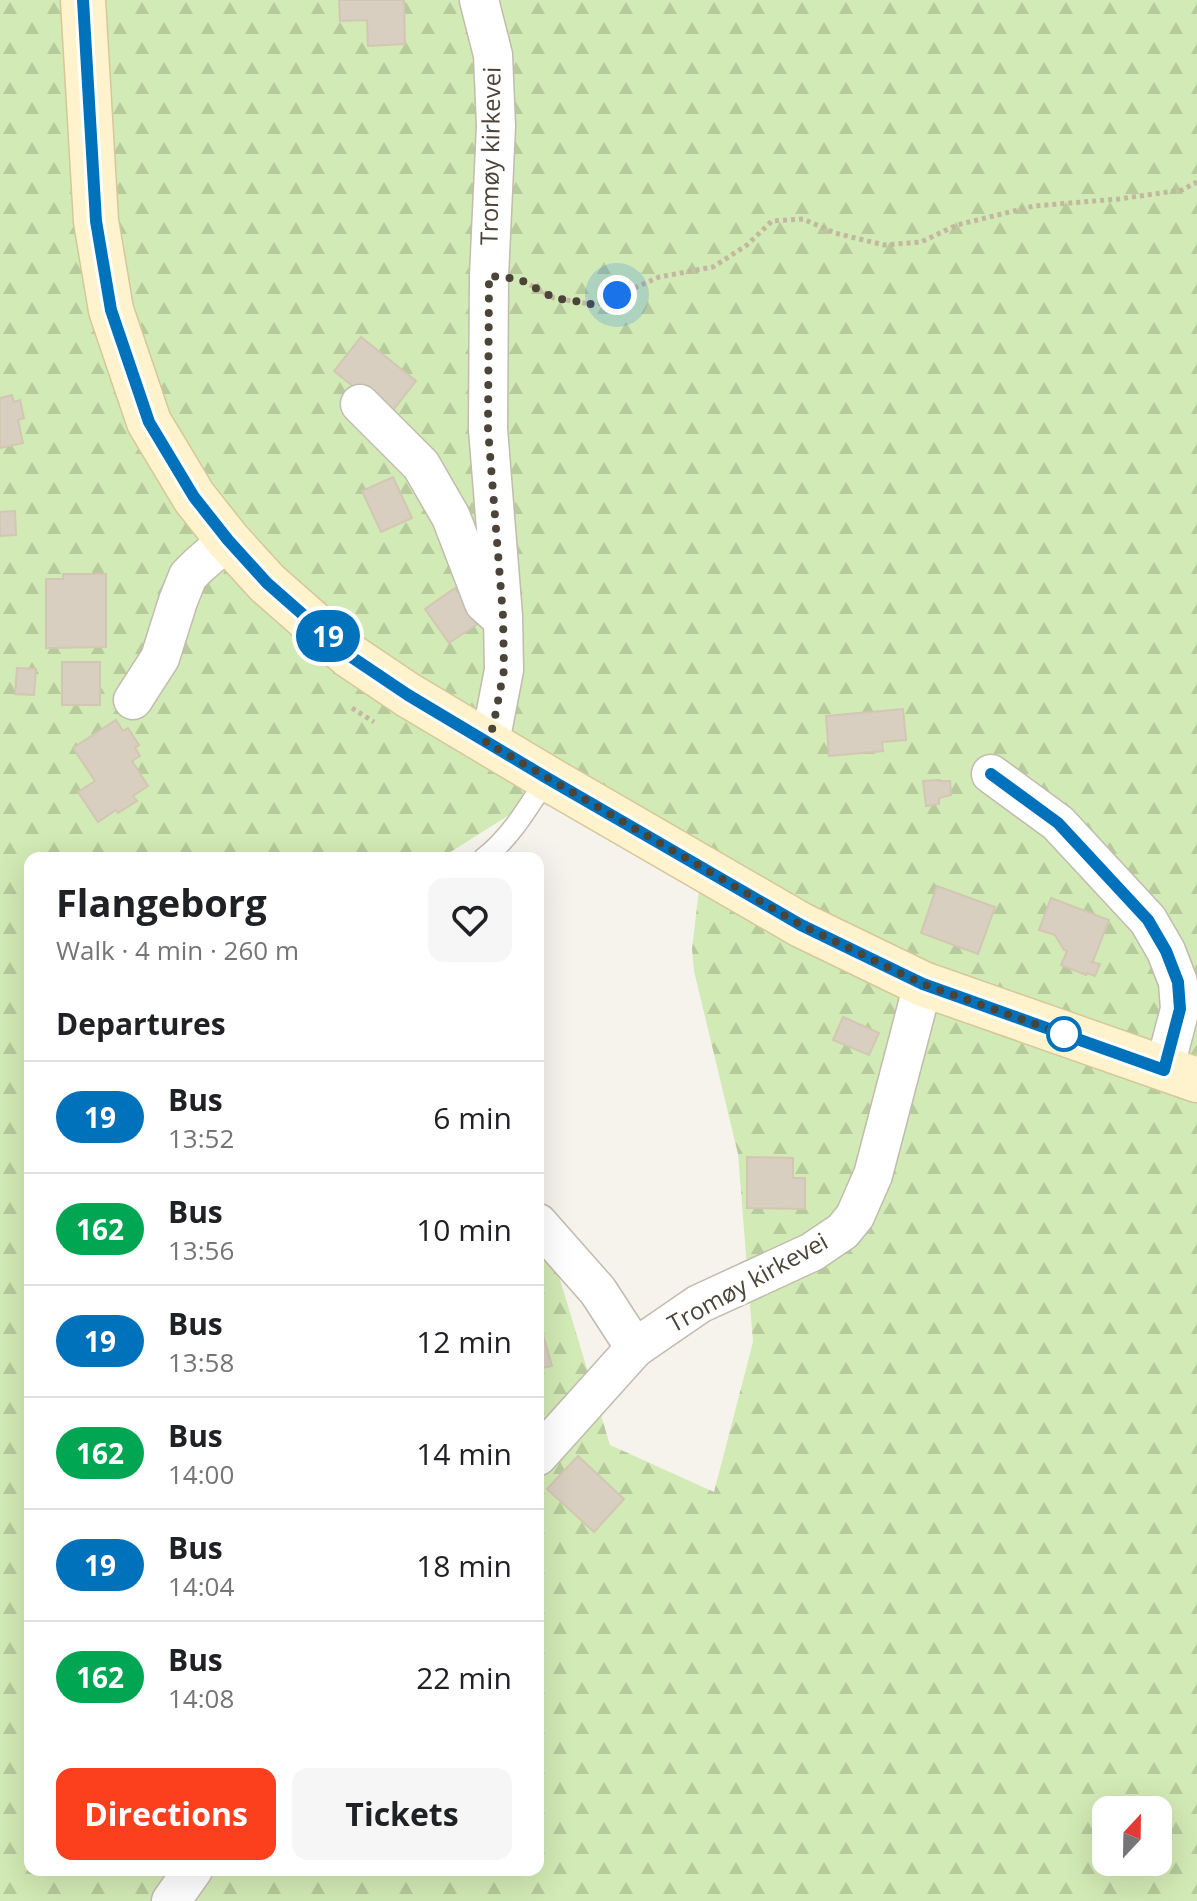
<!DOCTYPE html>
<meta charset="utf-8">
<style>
:root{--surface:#fff;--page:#f6f6f6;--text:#202124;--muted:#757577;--line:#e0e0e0;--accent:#fc3f1d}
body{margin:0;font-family:"Open Sans",sans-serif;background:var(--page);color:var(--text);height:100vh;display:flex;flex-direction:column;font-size:30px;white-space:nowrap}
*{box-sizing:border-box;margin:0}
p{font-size:26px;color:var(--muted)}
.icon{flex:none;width:44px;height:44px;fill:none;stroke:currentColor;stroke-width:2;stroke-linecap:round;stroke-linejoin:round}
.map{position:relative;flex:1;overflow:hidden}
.side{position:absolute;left:24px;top:852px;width:520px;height:1024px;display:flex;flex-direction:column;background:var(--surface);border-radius:16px;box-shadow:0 8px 32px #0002}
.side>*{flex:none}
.badge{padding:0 16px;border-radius:26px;font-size:28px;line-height:52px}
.needle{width:52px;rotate:22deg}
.buttons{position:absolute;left:1092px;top:1796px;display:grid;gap:16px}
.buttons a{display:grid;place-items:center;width:80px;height:80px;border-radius:16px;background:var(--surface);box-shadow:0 8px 32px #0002;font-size:40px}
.you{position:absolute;width:40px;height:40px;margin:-20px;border:6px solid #fff;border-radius:50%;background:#1a73e8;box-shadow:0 0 0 12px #1a73e833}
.map>.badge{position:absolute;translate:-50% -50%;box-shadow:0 0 0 4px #fff}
h2{padding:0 32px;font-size:30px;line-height:72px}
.round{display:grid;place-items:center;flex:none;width:84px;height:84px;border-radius:16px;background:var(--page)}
.summary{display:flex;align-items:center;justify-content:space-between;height:136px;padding:0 32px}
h1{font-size:38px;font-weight:700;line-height:60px}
.primary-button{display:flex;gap:16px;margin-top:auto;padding:16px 32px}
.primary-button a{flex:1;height:92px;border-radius:16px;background:var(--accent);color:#fff;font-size:32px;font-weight:700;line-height:92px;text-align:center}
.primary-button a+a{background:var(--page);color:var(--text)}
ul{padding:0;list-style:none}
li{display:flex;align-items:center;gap:24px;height:112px;padding:0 32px;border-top:2px solid var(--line)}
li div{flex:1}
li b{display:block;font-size:30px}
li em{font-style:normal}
li .badge{min-width:88px;font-weight:700;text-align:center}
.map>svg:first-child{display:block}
</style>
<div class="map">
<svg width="1197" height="1901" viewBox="0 0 1197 1901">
<defs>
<pattern id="forest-firs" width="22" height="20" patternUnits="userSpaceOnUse" patternTransform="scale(2)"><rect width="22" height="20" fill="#d2eab5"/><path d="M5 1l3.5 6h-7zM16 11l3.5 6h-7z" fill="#b6ca9c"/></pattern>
</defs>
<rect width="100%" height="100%" fill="#f6f3ec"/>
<path fill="url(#forest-firs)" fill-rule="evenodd" d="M0,0H1197V1901H0ZM533,800L685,860L701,873L692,949L694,971L738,1154L753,1342L714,1492L610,1445L555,1263L538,1244V1870H30V858H441ZM1106,1810H1158V1862H1106Z"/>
<g fill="#d8cfc1" stroke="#d3c7b4" stroke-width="2">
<path d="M339,0H404L405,44L368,46L367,20L340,21Z"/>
<path d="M361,337L416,381L389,415L334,371Z"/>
<path d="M12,395L14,402L20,400L24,418L18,420L23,443L0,448V398Z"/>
<path d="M393,477L412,518L381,532L362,491Z"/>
<path d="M15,511L16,535L0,536V512Z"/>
<path d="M63,574H106V647L46,648V579H63Z"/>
<path d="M455,588L479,623L449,643L425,609Z"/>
<rect x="62" y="662" width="38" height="43"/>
<path d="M17,668L36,669L34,695L15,694Z"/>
<path d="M903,709L906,740L882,742L883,751L829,756L826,716Z"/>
<path d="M116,720L123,731L128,728L139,745L135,748L140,756L132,761L148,786L133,796L137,801L118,813L116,810L98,822L78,792L95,781L73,748Z"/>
<path d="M940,780V781H950L951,795L939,798V804L926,806L923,781Z"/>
<path d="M937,886L995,907L978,954L921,933Z"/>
<path d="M1051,898L1109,920L1093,961L1091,962L1100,964L1095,976L1087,973L1086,975L1061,965L1067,951L1064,950L1055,935L1039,930Z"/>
<path d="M843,1017L879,1033L869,1055L833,1040Z"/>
<path d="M747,1157L793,1158V1178H805V1209L747,1208Z"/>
<path d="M538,1317L552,1366L538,1369Z"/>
<path d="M578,1456L624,1499L594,1532L547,1489Z"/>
</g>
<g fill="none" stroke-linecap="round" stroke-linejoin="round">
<defs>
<path id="lane" d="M484,858C511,837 529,806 547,778"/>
<g id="street">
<path d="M479,0L493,55L496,126L489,276L488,429L503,616L504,670L493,727L486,742"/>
<path d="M360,404L421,465L451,517L484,603L495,613L501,615"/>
<path d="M133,700L160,658L178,601L188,576L199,565L228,540"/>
<path d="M991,774L1058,823L1148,920L1166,951L1178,982L1180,1009L1164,1070"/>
<path d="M538,1223L598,1291L635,1348"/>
<path d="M538,1456L635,1348L699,1304L812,1252L843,1231L855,1216L873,1175L923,984"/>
<path d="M171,1901L193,1870"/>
</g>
<path id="secondary" d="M83,0L96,221L111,310L149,422L194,497L228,540L267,583L350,656L408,695L547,778L801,925L923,984L1197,1080"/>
</defs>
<use href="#lane" stroke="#c2bbae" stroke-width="23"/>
<use href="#street" stroke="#c2bbae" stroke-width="41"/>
<use href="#secondary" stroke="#d6c79b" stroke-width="47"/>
<g stroke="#c4b79f" stroke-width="5" stroke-dasharray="4 4" stroke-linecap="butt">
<path d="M523,281L554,298L596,305L659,277L713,267L747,245L772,221L803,219L835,233L884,245L921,242L957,225L1034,206L1119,199L1182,190L1197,182"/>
<path d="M352,708L374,722"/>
</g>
<use href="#lane" stroke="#fff" stroke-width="20"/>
<use href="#street" stroke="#fff" stroke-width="38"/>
<use href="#secondary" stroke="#fff3cd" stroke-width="44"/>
</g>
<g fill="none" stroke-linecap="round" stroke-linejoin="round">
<defs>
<path id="line" d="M83,0L96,221L111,310L149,422L194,497L228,540L267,583L350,656L408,695L547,778L801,925L923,984L1164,1070L1180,1009L1178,982L1166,951L1148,920L1058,823L991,774"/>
</defs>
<use href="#line" stroke="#fff" stroke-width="18"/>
<use href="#line" stroke="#0072bc" stroke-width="12"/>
<path stroke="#4b4439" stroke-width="8" stroke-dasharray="0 14.4" d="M617,295L596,305L575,301L554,298L519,279L489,276L488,429L503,616L504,670L493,727L486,742L801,925L923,984L1074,1038L1064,1034"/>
</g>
<circle fill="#fff" stroke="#0072bc" stroke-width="4" cx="1064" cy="1034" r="16"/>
<g text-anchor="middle" stroke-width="7" stroke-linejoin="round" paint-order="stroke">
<g font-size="24" fill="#4b4439" stroke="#fff">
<text transform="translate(491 156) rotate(-89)" y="8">Tromøy kirkevei</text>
<text transform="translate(748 1283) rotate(-29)" y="8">Tromøy kirkevei</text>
</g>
</g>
</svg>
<div class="buttons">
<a><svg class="needle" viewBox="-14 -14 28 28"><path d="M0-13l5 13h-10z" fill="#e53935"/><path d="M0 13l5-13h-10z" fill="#757577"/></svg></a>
</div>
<div class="you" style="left:617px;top:295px"></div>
<b class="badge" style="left:328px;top:636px;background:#0072bc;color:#fff">19</b>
<section class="side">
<div class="summary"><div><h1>Flangeborg</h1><p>Walk · 4 min · 260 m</p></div><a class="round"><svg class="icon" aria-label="heart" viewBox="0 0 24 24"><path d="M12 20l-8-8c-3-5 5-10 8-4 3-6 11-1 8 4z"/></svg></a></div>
<h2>Departures</h2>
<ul>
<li><span class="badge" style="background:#0072bc;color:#fff">19</span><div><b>Bus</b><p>13:52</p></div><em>6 min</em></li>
<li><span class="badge" style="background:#00a651;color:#fff">162</span><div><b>Bus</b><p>13:56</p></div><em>10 min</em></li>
<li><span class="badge" style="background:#0072bc;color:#fff">19</span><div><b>Bus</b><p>13:58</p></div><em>12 min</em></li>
<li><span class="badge" style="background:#00a651;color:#fff">162</span><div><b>Bus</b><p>14:00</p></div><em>14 min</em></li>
<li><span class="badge" style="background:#0072bc;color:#fff">19</span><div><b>Bus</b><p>14:04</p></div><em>18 min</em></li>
<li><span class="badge" style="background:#00a651;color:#fff">162</span><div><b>Bus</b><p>14:08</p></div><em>22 min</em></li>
</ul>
<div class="primary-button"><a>Directions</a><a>Tickets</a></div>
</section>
</div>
